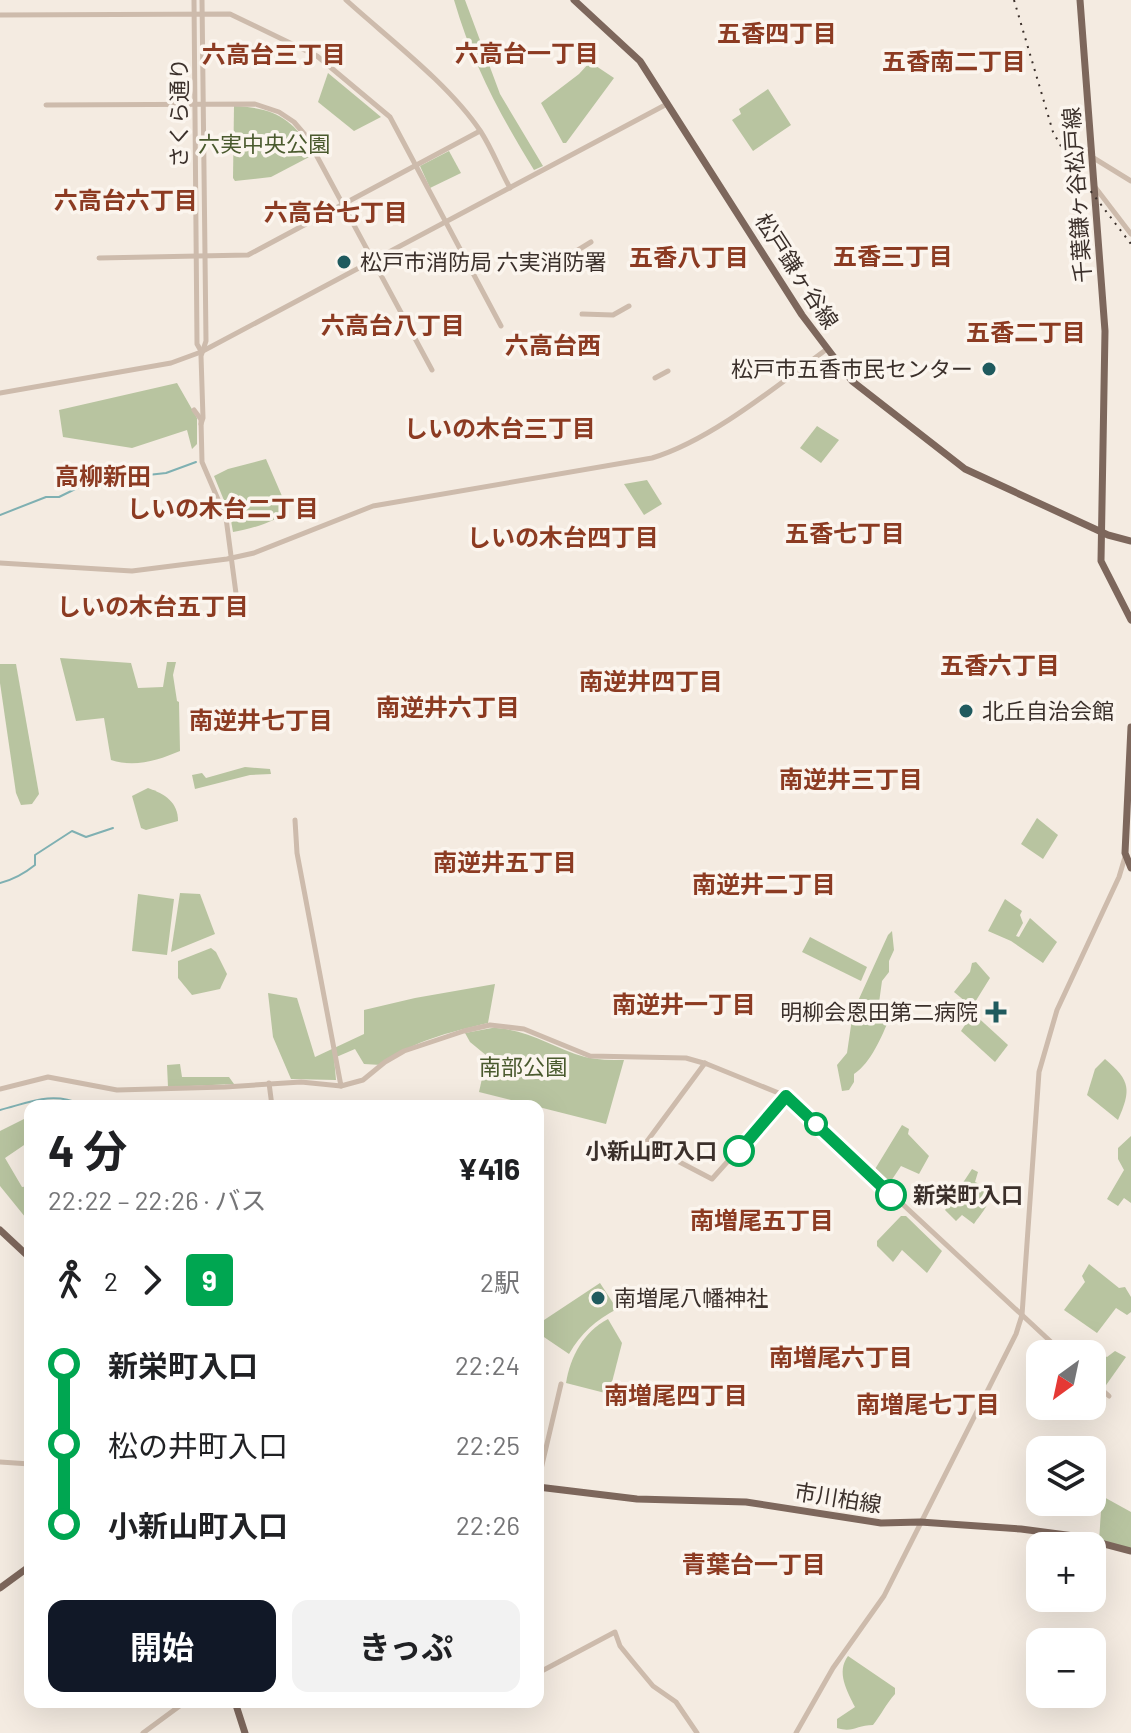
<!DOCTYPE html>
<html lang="ja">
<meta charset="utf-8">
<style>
:root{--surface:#fff;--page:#f2f2f2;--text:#202124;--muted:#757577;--accent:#111827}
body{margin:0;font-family:Barlow,"Noto Sans JP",sans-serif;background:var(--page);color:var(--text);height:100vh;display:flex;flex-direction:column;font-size:30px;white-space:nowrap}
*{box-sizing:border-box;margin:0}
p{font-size:26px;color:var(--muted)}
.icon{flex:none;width:44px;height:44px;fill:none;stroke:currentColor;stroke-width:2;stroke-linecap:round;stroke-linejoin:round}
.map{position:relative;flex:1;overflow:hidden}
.drawer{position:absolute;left:24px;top:1100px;width:520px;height:608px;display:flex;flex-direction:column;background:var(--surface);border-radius:16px;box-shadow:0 8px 32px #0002}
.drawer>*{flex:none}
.badge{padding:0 16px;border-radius:6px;font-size:28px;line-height:52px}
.needle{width:52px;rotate:213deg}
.buttons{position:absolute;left:1026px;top:1340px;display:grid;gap:16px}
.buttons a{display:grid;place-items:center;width:80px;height:80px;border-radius:16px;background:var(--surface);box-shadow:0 8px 32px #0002;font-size:40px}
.map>.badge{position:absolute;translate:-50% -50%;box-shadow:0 0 0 4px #fff}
.legs{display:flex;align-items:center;gap:12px;height:88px;padding:0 24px;font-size:26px}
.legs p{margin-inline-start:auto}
.headline{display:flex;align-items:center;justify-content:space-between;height:136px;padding:0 24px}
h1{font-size:44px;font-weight:700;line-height:60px}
.cta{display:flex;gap:16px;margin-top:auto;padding:16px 24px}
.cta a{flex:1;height:92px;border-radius:16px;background:var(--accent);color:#fff;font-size:32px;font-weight:700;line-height:92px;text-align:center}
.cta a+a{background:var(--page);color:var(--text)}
ul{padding:0 24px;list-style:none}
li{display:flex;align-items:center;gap:28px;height:80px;font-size:30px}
li i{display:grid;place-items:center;width:12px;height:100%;margin:0 10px;background:currentColor}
li i::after{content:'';width:20px;height:20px;margin:-10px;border:6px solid;border-radius:50%;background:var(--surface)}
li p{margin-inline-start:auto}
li:first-child i{background:linear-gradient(#0000 50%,currentColor 0)}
li:last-child i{background:linear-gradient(currentColor 50%,#0000 0)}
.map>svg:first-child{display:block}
</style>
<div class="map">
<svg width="1131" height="1733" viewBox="0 0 1131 1733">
<rect width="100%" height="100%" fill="#f4ebe1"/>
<g fill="#b8c4a0">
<path d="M454,0H465L500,94L543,166L534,170C499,113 473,65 454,0Z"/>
<path d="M590,62L614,78L566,143H563L541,103L579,74Z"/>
<path d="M328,73L381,117L354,131L318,102Z"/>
<path d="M768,89L791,125L753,151L732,120L741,114L739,109Z"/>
<path d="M234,106C275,108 291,118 314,152L313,155L271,177L235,181L233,178Z"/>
<path d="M449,151L461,173L430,188L420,166Z"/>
<path d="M177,383L197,418V444L192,449L187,430L132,448L63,437L59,410Z"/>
<path d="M817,426L839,440L821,463L800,448Z"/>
<path d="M266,459L288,510C277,522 250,529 233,532L230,515L214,476L228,469Z"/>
<path d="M647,480L662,504L644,515L624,484Z"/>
<path d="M60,658L131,663L138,688L163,687L167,662H176L173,675L177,701L179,702L180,751C159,760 135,768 111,760L104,718L76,721Z"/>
<path d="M0,664H16L39,794L32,804L21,805L16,793L0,683Z"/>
<path d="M245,767L270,769L271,774L250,775L195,789L192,775L202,773L206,778Z"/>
<path d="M148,788C165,794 178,802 178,821L146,830L141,828L132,796Z"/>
<path d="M1037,818L1058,835L1043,859L1021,844Z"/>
<path d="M180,893L200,894L215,934L171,952Z"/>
<path d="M138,894L174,899L167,955L132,951Z"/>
<path d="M1005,899L1022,911L1020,915L1023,923L1016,936L1019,937L1030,918L1057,942L1043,963L1011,941L988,931Z"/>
<path d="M892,931L894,950L889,961V972L882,981L878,1010L890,1017C882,1036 871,1063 854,1074V1082L849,1090L842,1091L837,1065L847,1053L853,1012L888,935Z"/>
<path d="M810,937L867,967L861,981L802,952Z"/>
<path d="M211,948L216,952L227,974L220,989L192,995L178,978V961Z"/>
<path d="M976,962L990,978L972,1007L954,992L970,972L972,963Z"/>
<path d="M495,984L488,1023C447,1033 415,1040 381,1065L364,1064L355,1049L334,1058L336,1080L291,1079L273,1037L268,993L297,998L315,1057L364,1034V1010L415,998Z"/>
<path d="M973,1013L1008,1045L995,1062L961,1031Z"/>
<path d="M492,1028C527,1028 553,1048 585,1057C598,1060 611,1060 624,1060L606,1124L479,1092L487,1056L470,1042L465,1033Z"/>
<path d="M1105,1059C1131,1081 1131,1090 1118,1120L1087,1095L1095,1069Z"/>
<path d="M180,1064L182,1077H229L234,1084L168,1087L167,1065Z"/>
<path d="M30,1116V1141L5,1158L22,1187L30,1186V1223L0,1186V1131Z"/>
<path d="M902,1125L909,1129L908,1134L929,1156L919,1174L901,1166L887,1187L872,1174Z"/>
<path d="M1131,1136V1203L1124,1198L1118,1206L1107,1199L1124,1170L1118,1159V1148Z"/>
<path d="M972,1169L978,1172L975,1182L987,1187C994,1202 982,1212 974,1224L962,1215L956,1221L945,1210Z"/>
<path d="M901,1216H906L942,1251L927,1273L902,1250L893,1262L877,1246V1241Z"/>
<path d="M1089,1264L1119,1288L1125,1287L1131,1297V1312L1127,1315L1116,1308L1097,1333L1064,1310L1085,1282L1082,1276Z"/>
<path d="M600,1283L617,1309C596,1320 581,1333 569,1354L538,1333V1324Z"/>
<path d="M608,1319L622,1343L609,1394L566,1383C570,1357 584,1331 608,1319Z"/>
<path d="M1115,1351L1126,1357L1104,1388L1092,1375V1362L1098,1352L1107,1357Z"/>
<path d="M1102,1496L1131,1512V1549L1099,1541Z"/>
<path d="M848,1656L895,1688V1694C886,1704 881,1715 873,1725C857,1725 853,1733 837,1728V1719L855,1707C847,1691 836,1672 848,1656Z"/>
</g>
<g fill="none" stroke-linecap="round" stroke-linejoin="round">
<g stroke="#7fb0b2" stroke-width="2">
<path d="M0,515L46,497H59L112,471L148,475L166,473L196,462"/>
<path d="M0,883C12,880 25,873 35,865V855L72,831L86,837L113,828"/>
<path d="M204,1106H208"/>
<path d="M0,1110C28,1103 52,1091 80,1104V1106"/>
</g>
<g stroke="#cdbbac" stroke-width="5">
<path d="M194,0L197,344L201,351"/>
<path d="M346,0C389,39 449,84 481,132C492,149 500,170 510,188"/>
<path d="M0,15L230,14L317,56L390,117L501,326"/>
<path d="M46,105L255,104L279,112L294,122L306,136L432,370"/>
<path d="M1092,157L1131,181"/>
<path d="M1095,187L1131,234"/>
<path d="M578,250L591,242"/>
<path d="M99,258L248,255L480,131"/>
<path d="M582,314L613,315L629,306"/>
<path d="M655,378L668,371"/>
<path d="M0,393L171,363L201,352L667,104"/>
<path d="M194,410L200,418"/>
<path d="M201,420L202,462L226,518L237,601"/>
<path d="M201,424L203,418L201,356L206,341L202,0"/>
<path d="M0,563L132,571L227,559L254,553L373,506L652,458C710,441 778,385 827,349"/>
<path d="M295,820L297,853L341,1086L363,1080L385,1062L404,1051L464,1031L490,1025L524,1029L590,1056L686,1058L707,1064L786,1096L1064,1354"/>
<path d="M705,1063L645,1144L712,1179L786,1096"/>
<path d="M269,1083L272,1106"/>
<path d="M0,1089L48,1077L117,1090L225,1087L301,1082L341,1086"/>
<path d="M1092,1381L1109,1396"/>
<path d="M0,1462L30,1464"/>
<path d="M538,1482L561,1384"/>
<path d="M538,1673L615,1632L620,1646L633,1662L653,1686L676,1702L697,1733"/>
<path d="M143,1733L185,1702"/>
<path d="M796,1733L833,1668L884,1596L1016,1334L1022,1315L1039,1072L1057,1010L1119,877L1125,857"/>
</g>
<g stroke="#7d675c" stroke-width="7">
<path d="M574,0L640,61L802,315L852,381L965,469L1108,535L1131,541"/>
<path d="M1080,0L1105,331L1101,561L1131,620"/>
<path d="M1131,727L1125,853L1131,868"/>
<path d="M0,1230L30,1258"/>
<path d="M538,1487L637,1499L746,1502L881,1523L920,1522L1021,1529L1074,1536L1131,1551"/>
<path d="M0,1588L30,1566"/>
<path d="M235,1702L245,1733"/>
</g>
<path stroke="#3b302b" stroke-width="2" stroke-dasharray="2 6" stroke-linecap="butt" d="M1014,0L1053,132L1073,168L1131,244"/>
</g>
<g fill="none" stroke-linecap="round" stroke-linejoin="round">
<defs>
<path id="line-1" d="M739,1151L786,1096L891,1195"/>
</defs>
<use href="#line-1" stroke="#fff" stroke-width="18"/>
<use href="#line-1" stroke="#00a651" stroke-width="12"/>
</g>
<g fill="#1f5a5e" stroke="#fbf5ee" stroke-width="3">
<circle cx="344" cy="262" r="8"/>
<circle cx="989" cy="369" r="8"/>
<circle cx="966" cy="711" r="8"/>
<path d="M992 1000h8v8h8v8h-8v8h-8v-8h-8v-8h8z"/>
<circle cx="598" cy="1298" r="8"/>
</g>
<g fill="#fff" stroke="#00a651" stroke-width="4">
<circle cx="816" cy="1124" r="10"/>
<circle cx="739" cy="1151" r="14"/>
<circle cx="891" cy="1195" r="14"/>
</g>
<g text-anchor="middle" stroke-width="7" stroke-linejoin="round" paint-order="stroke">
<g font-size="22" fill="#3b302b" stroke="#fbf5ee">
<text transform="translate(179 113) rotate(-90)" y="8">さくら通り</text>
<text transform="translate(1077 195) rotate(-94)" y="8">千葉鎌ヶ谷松戸線</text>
<text transform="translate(797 271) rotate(57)" y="8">松戸鎌ヶ谷線</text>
<text transform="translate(838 1498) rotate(9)" y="8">市川柏線</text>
</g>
<g font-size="22" fill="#4a5a2e" stroke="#fbf5ee">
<text x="264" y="152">六実中央公園</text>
<text x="523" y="1075">南部公園</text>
</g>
<g font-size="22" fill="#3b302b" stroke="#fbf5ee" text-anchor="start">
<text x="360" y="270">松戸市消防局 六実消防署</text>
<text x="973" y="377" text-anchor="end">松戸市五香市民センター</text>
<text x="982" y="719">北丘自治会館</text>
<text x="978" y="1020" text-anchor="end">明柳会恩田第二病院</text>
<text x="614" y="1306">南増尾八幡神社</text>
</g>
<g font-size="22" font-weight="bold" fill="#3b302b" stroke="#fbf5ee" text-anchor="end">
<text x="717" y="1159">小新山町入口</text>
<text x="913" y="1203" text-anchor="start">新栄町入口</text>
</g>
<g font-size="24" font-weight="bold" fill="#8c3b22" stroke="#fbf5ee">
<text x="777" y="42">五香四丁目</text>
<text x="527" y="62">六高台一丁目</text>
<text x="274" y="63">六高台三丁目</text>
<text x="954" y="70">五香南二丁目</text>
<text x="126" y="209">六高台六丁目</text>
<text x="336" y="221">六高台七丁目</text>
<text x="893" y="265">五香三丁目</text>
<text x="689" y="266">五香八丁目</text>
<text x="393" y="334">六高台八丁目</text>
<text x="1026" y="341">五香二丁目</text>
<text x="553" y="354">六高台西</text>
<text x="500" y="437">しいの木台三丁目</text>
<text x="103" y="485">高柳新田</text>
<text x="223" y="517">しいの木台二丁目</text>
<text x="845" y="542">五香七丁目</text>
<text x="563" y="546">しいの木台四丁目</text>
<text x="153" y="615">しいの木台五丁目</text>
<text x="1000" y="674">五香六丁目</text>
<text x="651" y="690">南逆井四丁目</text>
<text x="448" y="716">南逆井六丁目</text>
<text x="261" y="729">南逆井七丁目</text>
<text x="851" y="788">南逆井三丁目</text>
<text x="505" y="871">南逆井五丁目</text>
<text x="764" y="893">南逆井二丁目</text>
<text x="684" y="1013">南逆井一丁目</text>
<text x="762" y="1229">南増尾五丁目</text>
<text x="841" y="1366">南増尾六丁目</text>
<text x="676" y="1404">南増尾四丁目</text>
<text x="928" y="1413">南増尾七丁目</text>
<text x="754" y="1573">青葉台一丁目</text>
</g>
</g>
</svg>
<div class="buttons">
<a><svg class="needle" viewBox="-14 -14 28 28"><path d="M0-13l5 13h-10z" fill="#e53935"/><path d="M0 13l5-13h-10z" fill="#757577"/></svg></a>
<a><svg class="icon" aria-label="layers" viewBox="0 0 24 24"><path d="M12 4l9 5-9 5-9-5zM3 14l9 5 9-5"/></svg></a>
<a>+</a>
<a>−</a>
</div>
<section class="drawer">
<div class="headline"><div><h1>4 分</h1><p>22:22 – 22:26 · バス</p></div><b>¥416</b></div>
<div class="legs"><svg class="icon" aria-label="walk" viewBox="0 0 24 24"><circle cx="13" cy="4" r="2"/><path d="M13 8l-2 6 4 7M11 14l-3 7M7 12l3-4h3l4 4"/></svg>2<svg class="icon" aria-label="forward" viewBox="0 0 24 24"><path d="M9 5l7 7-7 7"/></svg><b class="badge" style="background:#00a651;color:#fff">9</b><p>2駅</p></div>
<ul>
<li><i style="color:#00a651"></i><b>新栄町入口</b><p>22:24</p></li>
<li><i style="color:#00a651"></i><span>松の井町入口</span><p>22:25</p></li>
<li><i style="color:#00a651"></i><b>小新山町入口</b><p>22:26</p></li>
</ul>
<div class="cta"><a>開始</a><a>きっぷ</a></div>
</section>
</div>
